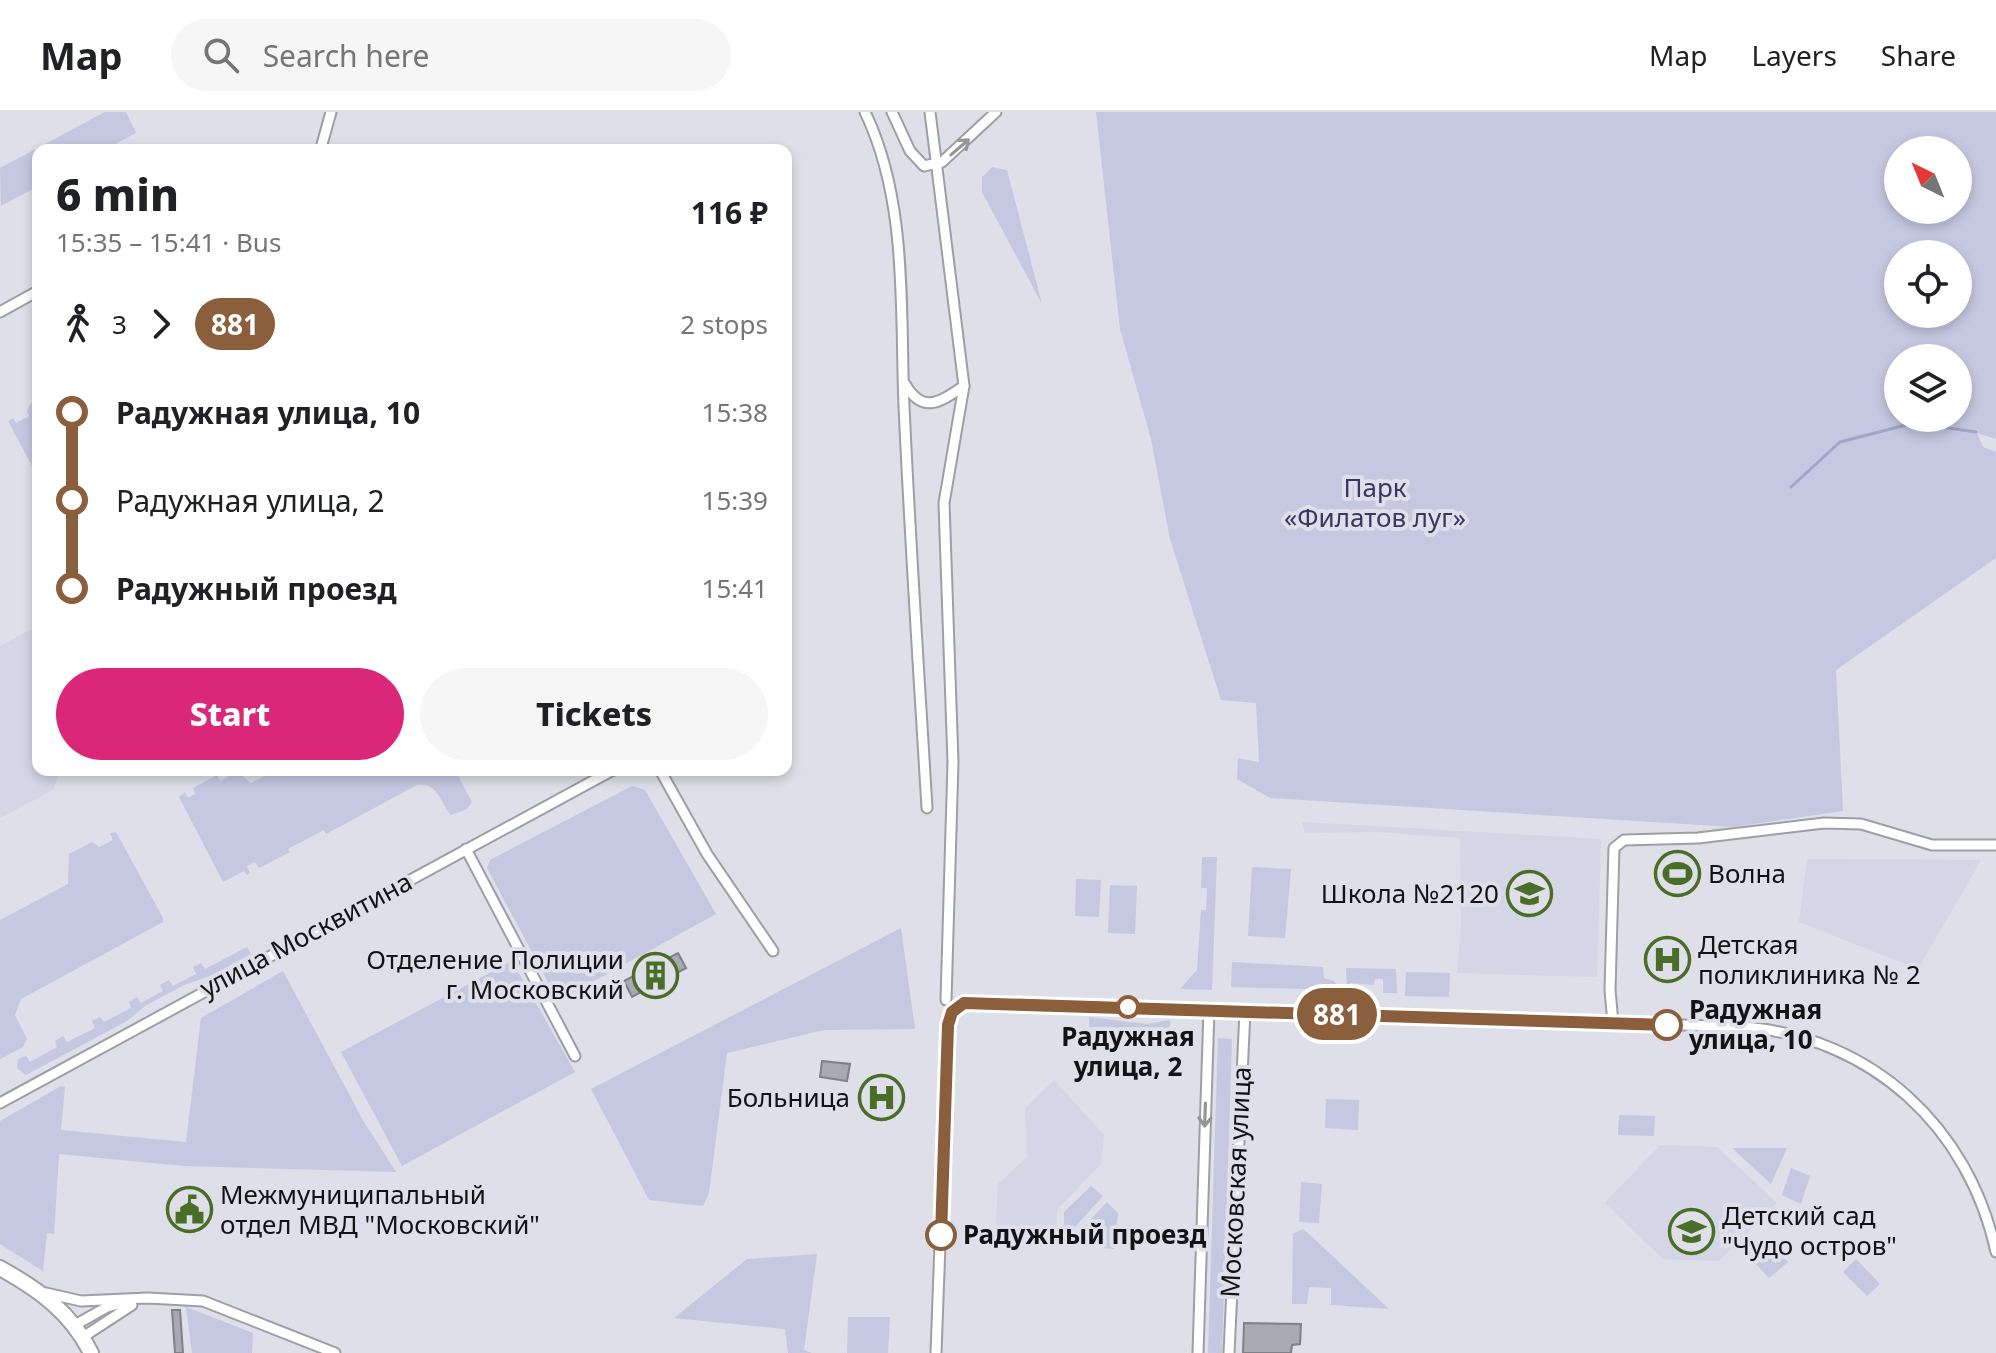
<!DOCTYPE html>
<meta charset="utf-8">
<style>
:root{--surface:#fff;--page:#f6f6f6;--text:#202124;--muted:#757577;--line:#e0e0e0;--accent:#db2777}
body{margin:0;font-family:"Noto Sans",sans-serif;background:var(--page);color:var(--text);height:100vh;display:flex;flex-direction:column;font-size:30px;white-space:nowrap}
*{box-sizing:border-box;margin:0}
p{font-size:26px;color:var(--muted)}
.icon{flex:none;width:44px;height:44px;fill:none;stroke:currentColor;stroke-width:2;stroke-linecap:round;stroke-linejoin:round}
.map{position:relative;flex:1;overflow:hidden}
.details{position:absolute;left:32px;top:32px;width:760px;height:632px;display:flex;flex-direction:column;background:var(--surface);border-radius:16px;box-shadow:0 4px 12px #0003}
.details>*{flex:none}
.badge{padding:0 16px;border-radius:26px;font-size:28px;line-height:52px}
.needle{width:52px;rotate:317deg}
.tools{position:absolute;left:1884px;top:24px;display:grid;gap:16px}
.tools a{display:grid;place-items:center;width:88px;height:88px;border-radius:50%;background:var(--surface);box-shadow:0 4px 12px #0003;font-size:40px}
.map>.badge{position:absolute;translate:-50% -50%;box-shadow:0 0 0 4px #fff}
.legs{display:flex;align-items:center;gap:12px;height:88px;padding:0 24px;font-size:26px}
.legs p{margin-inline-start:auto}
.summary{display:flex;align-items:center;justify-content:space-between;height:136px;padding:0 24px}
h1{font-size:44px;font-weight:800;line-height:60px}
.primary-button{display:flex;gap:16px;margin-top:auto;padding:16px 24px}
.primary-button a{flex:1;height:92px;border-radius:48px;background:var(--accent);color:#fff;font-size:32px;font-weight:800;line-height:92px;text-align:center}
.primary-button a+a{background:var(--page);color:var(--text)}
ul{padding:0 24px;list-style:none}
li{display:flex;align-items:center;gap:28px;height:88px;font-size:30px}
li i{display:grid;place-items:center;width:12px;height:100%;margin:0 10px;background:currentColor}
li i::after{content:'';width:20px;height:20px;margin:-10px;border:6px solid;border-radius:50%;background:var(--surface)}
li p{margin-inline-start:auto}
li:first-child i{background:linear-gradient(#0000 50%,currentColor 0)}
li:last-child i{background:linear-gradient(currentColor 50%,#0000 0)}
header{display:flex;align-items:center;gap:48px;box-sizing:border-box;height:112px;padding:0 40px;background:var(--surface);border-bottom:2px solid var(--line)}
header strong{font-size:38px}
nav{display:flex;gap:44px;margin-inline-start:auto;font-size:28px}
.search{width:560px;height:72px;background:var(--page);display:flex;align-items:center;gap:20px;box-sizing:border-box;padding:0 28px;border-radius:44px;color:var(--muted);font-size:30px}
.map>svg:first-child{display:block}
</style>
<header>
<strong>Map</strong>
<div class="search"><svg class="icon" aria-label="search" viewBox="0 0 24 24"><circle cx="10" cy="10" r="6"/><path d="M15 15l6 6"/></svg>Search here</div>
<nav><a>Map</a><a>Layers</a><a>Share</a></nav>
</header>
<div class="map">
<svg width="1996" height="1241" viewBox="0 0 1996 1241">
<rect width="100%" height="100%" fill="#dedfe8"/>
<g fill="#d4d5e5">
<path d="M38,514V658H72L58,665L53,678L0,706V534Z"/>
<path d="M1302,710L1601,727L1597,865L1457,861L1461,812L1460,726L1377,720L1305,721Z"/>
<path d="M1807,747L1981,748L1918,857L1799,810Z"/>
<path d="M1054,968L1104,1023L1101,1052L1057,1098L1056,1127L1001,1125L996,1112L998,1072L1027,1045L1025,996Z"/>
<path d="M1660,1033L1717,1035L1777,1091L1719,1149L1663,1147L1605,1091Z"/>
</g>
<g fill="#c6c7e1" fill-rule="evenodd">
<path d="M105,0H126L136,21L104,38H38V74L1,94L0,56Z"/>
<path d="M1096,0H1996V327L1977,321L1983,335L1996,340V446L1836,558L1843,699L1733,715L1270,686L1237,667L1238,646L1259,650L1256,591L1221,588L1170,427L1151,327L1120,217ZM1898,38H1958V98H1898ZM1898,142H1958V202H1898ZM1958,246V306H1898V246Z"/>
<path d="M992,55L1007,58L1042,192L982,80V65Z"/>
<path d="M38,277V365L8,309L13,306L16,311L29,304L27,299Z"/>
<path d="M227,658H235L251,671L276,658H455L472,690L467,697L451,703C440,690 438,670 417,673L326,722L324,718L288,737L290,740L259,756L255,750L247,754L250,761L247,763L244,759L223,770L179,685L185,680L188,686L195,682L193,676L217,663L220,669L228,665Z"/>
<path d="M632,674L645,678L716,802L558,889L487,756L490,748Z"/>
<path d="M116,720L163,806V810L21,887L15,903L27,927L23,935L0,947V808L68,772L69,742L92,730L99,735L113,728L110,721Z"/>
<path d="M1202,745H1217L1212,878L1180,877L1197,858L1201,798H1206L1207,776H1201Z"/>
<path d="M1252,755L1291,757L1285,826L1248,824Z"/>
<path d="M1076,767L1101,768L1099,805L1075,804Z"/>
<path d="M1110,773L1137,774L1135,822L1108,821Z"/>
<path d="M901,816L915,917L824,918L727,941L709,1081L703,1094L649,1088L591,977Z"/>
<path d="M247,835L251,842L213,863L184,873L145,894L127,909L26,963L17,956L18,947L26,944L30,950L57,935L55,929L63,924L67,930L95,916L92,909L100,905L104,910L131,896L129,890L137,885L141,891L163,879L160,873L169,868L173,874L196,862L193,855L201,851L205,857Z"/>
<path d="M512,849L575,960L402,1054L341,940Z"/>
<path d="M1232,850L1323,855L1324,866L1334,869L1340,878L1231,875Z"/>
<path d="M1346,856L1396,857L1397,881H1383V867H1375L1374,873L1350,871V879L1347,878Z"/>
<path d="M283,859L364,1010L396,1060L183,1054L59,1042L54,1122L47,1121L43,1159L0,1132V1009L61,974L65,975L61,1018L186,1030L201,906Z"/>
<path d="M1406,860L1450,861L1449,885L1405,884Z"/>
<path d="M1089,905L1147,912L1170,908V919L1089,915Z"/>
<path d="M1218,926L1232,927L1222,1241H1208Z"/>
<path d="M1326,987L1359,988L1358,1018L1325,1016Z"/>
<path d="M1619,1003L1655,1004L1654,1024L1618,1023Z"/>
<path d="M1732,1036H1787L1771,1072Z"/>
<path d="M1791,1056L1810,1064L1801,1092L1782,1083Z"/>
<path d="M1301,1070L1322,1072L1319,1111L1299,1110Z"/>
<path d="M1091,1074L1103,1084L1064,1127V1100Z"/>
<path d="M1107,1090L1118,1101L1114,1137L1067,1133Z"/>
<path d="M1303,1117L1309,1122L1389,1197L1331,1193V1176L1309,1175L1307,1192H1292L1293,1122Z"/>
<path d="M1769,1129L1788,1150L1769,1166L1743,1138L1749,1132Z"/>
<path d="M817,1142L804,1238L812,1241H788L785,1217L674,1206L747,1147Z"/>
<path d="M1856,1147L1880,1172L1867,1184L1843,1160Z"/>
<path d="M186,1195L253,1221L252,1241H192Z"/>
<path d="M848,1205H890L888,1241H847Z"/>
</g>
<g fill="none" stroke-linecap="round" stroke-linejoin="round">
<path stroke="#a2a4c7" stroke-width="3" d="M1791,375L1840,330L1914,311L1976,320"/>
</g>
<g fill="#a8a9b2" stroke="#7f8088" stroke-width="2">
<path d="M1671,746H1684L1682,779L1669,778Z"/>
<path d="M678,841L686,856L632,885L624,869Z"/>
<path d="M822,949L850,952L847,969L820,965Z"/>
<path d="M172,1198H180L183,1241H175Z"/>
<path d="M1244,1211L1301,1212L1300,1232L1292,1233L1291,1241H1243Z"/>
</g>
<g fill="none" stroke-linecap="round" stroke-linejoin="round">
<defs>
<g id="street">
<path d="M865,0C908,89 900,197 904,294C910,428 919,562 927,696"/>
<path d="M892,0L910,39L924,54L942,50L996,0"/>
<path d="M930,0L964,274L944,391L953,650L946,888"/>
<path d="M321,36L331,0"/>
<path d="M0,200L38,179"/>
<path d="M905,272C923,303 940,290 964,274"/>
<path d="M660,658L707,742L773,839"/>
<path d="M466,737L575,944"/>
<path d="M1613,911L1610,878L1614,736L1624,728L1698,726L1824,711L1861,712L1932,733H1996"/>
<path d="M0,991L613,658"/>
<path d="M46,1181L81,1189L148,1186L203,1189L335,1241"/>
<path d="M75,1213L107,1195L123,1191"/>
<path d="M83,1225L132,1193"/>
<path d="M936,1241L948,913L952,900L967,890L1745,915C1872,926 1969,1015 1996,1140"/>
<path d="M1198,1241L1209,897"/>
<path d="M1229,1241L1245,899"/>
</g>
<path id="secondary" d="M0,1156C39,1178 71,1200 91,1241"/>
</defs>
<use href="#street" stroke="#9d9ea6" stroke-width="13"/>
<use href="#secondary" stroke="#9d9ea6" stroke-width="18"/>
<use href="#street" stroke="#fff" stroke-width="9"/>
<use href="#secondary" stroke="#fff" stroke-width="14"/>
</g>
<defs><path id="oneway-shaft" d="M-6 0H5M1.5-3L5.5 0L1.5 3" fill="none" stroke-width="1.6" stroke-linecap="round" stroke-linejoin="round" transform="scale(2)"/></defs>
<g stroke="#959596">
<use href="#oneway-shaft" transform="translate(960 35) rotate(-41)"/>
<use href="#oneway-shaft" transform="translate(1205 1003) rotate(92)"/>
</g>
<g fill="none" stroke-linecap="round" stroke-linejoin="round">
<defs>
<path id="line-1" d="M941,1123L948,913L952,900L964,891L1667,913"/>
</defs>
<use href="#line-1" stroke="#fff" stroke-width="18"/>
<use href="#line-1" stroke="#8b5e3c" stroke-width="12"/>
</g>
<defs>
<symbol id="stadium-ring" viewBox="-11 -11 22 22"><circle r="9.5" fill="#dedfe8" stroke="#4a6e28" stroke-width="1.5"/><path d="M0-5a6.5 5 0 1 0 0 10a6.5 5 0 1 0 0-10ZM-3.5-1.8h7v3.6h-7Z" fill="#4a6e28"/></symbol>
<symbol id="school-ring" viewBox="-11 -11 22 22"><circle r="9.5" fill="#dedfe8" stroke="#4a6e28" stroke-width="1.5"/><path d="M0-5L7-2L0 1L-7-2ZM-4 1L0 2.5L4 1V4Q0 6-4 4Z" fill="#4a6e28"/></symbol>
<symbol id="hospital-ring" viewBox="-11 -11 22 22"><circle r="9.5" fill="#dedfe8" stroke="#4a6e28" stroke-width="1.5"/><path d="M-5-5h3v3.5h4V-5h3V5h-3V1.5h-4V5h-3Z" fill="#4a6e28"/></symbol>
<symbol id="building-ring" viewBox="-11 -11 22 22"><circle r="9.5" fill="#dedfe8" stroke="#4a6e28" stroke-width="1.5"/><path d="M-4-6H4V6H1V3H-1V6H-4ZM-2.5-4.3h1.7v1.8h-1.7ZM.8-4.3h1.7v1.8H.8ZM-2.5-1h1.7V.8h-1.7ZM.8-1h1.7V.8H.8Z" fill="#4a6e28"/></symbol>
<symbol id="civic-ring" viewBox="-11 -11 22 22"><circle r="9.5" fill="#dedfe8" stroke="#4a6e28" stroke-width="1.5"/><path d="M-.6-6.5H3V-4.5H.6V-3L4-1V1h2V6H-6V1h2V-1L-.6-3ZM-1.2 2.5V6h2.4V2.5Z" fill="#4a6e28"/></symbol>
</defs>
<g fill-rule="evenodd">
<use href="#stadium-ring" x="1652" y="736" width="51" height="51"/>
<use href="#school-ring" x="1504" y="756" width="51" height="51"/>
<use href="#hospital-ring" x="1642" y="822" width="51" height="51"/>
<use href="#building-ring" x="630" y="838" width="51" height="51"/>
<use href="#hospital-ring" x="856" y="960" width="51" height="51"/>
<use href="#civic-ring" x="164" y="1072" width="51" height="51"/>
<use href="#school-ring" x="1666" y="1094" width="51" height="51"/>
</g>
<g fill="#fff" stroke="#8b5e3c" stroke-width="4">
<circle cx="1128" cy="895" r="10"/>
<circle cx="1667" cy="913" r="14"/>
<circle cx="941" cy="1123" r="14"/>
</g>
<g text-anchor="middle" stroke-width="8" stroke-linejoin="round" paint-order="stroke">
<g font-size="26" fill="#373665" stroke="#dedfe8">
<text x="1375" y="385">Парк<tspan x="1375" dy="30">«Филатов луг»</tspan></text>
</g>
<g font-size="26" fill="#131316" stroke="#dedfe8" text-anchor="start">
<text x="1708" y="771">Волна</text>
<text x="1499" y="791" text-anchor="end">Школа №2120</text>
<text x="1698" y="842">Детская<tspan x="1698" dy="30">поликлиника № 2</tspan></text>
<text x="624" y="857" text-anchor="end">Отделение Полиции<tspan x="624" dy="30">г. Московский</tspan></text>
<text x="850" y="995" text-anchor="end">Больница</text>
<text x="220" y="1092">Межмуниципальный<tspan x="220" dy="30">отдел МВД "Московский"</tspan></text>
<text x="1722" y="1113">Детский сад<tspan x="1722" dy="30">"Чудо остров"</tspan></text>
</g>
<g font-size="26" fill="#131316" stroke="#dedfe8">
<text transform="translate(306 823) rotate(-28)" y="9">улица Москвитина</text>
<text transform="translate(1236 1070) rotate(-87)" y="9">Московская улица</text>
</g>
<g font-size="26" font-weight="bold" fill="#131316" stroke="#dedfe8" text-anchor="start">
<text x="1689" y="907">Радужная<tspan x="1689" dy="30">улица, 10</tspan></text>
<text x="1128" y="934" text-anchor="middle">Радужная<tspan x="1128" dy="30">улица, 2</tspan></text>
<text x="963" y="1132">Радужный проезд</text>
</g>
</g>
</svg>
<div class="tools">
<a><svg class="needle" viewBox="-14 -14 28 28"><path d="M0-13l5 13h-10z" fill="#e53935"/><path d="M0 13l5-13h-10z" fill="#757577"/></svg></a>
<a><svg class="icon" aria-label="locate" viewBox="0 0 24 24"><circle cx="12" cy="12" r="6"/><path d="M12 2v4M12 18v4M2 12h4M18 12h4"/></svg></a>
<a><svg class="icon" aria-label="layers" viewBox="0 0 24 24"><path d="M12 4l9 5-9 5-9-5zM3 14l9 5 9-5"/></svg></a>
</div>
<b class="badge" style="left:1337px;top:902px;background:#8b5e3c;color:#fff">881</b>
<section class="details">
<div class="summary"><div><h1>6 min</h1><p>15:35 – 15:41 · Bus</p></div><b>116 ₽</b></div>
<div class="legs"><svg class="icon" aria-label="walk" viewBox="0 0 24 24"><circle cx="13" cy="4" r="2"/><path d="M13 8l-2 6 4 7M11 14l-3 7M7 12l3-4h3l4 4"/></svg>3<svg class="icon" aria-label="forward" viewBox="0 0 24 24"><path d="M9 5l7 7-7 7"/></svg><b class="badge" style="background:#8b5e3c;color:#fff">881</b><p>2 stops</p></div>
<ul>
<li><i style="color:#8b5e3c"></i><b>Радужная улица, 10</b><p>15:38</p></li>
<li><i style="color:#8b5e3c"></i><span>Радужная улица, 2</span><p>15:39</p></li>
<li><i style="color:#8b5e3c"></i><b>Радужный проезд</b><p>15:41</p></li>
</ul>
<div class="primary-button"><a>Start</a><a>Tickets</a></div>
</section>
</div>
